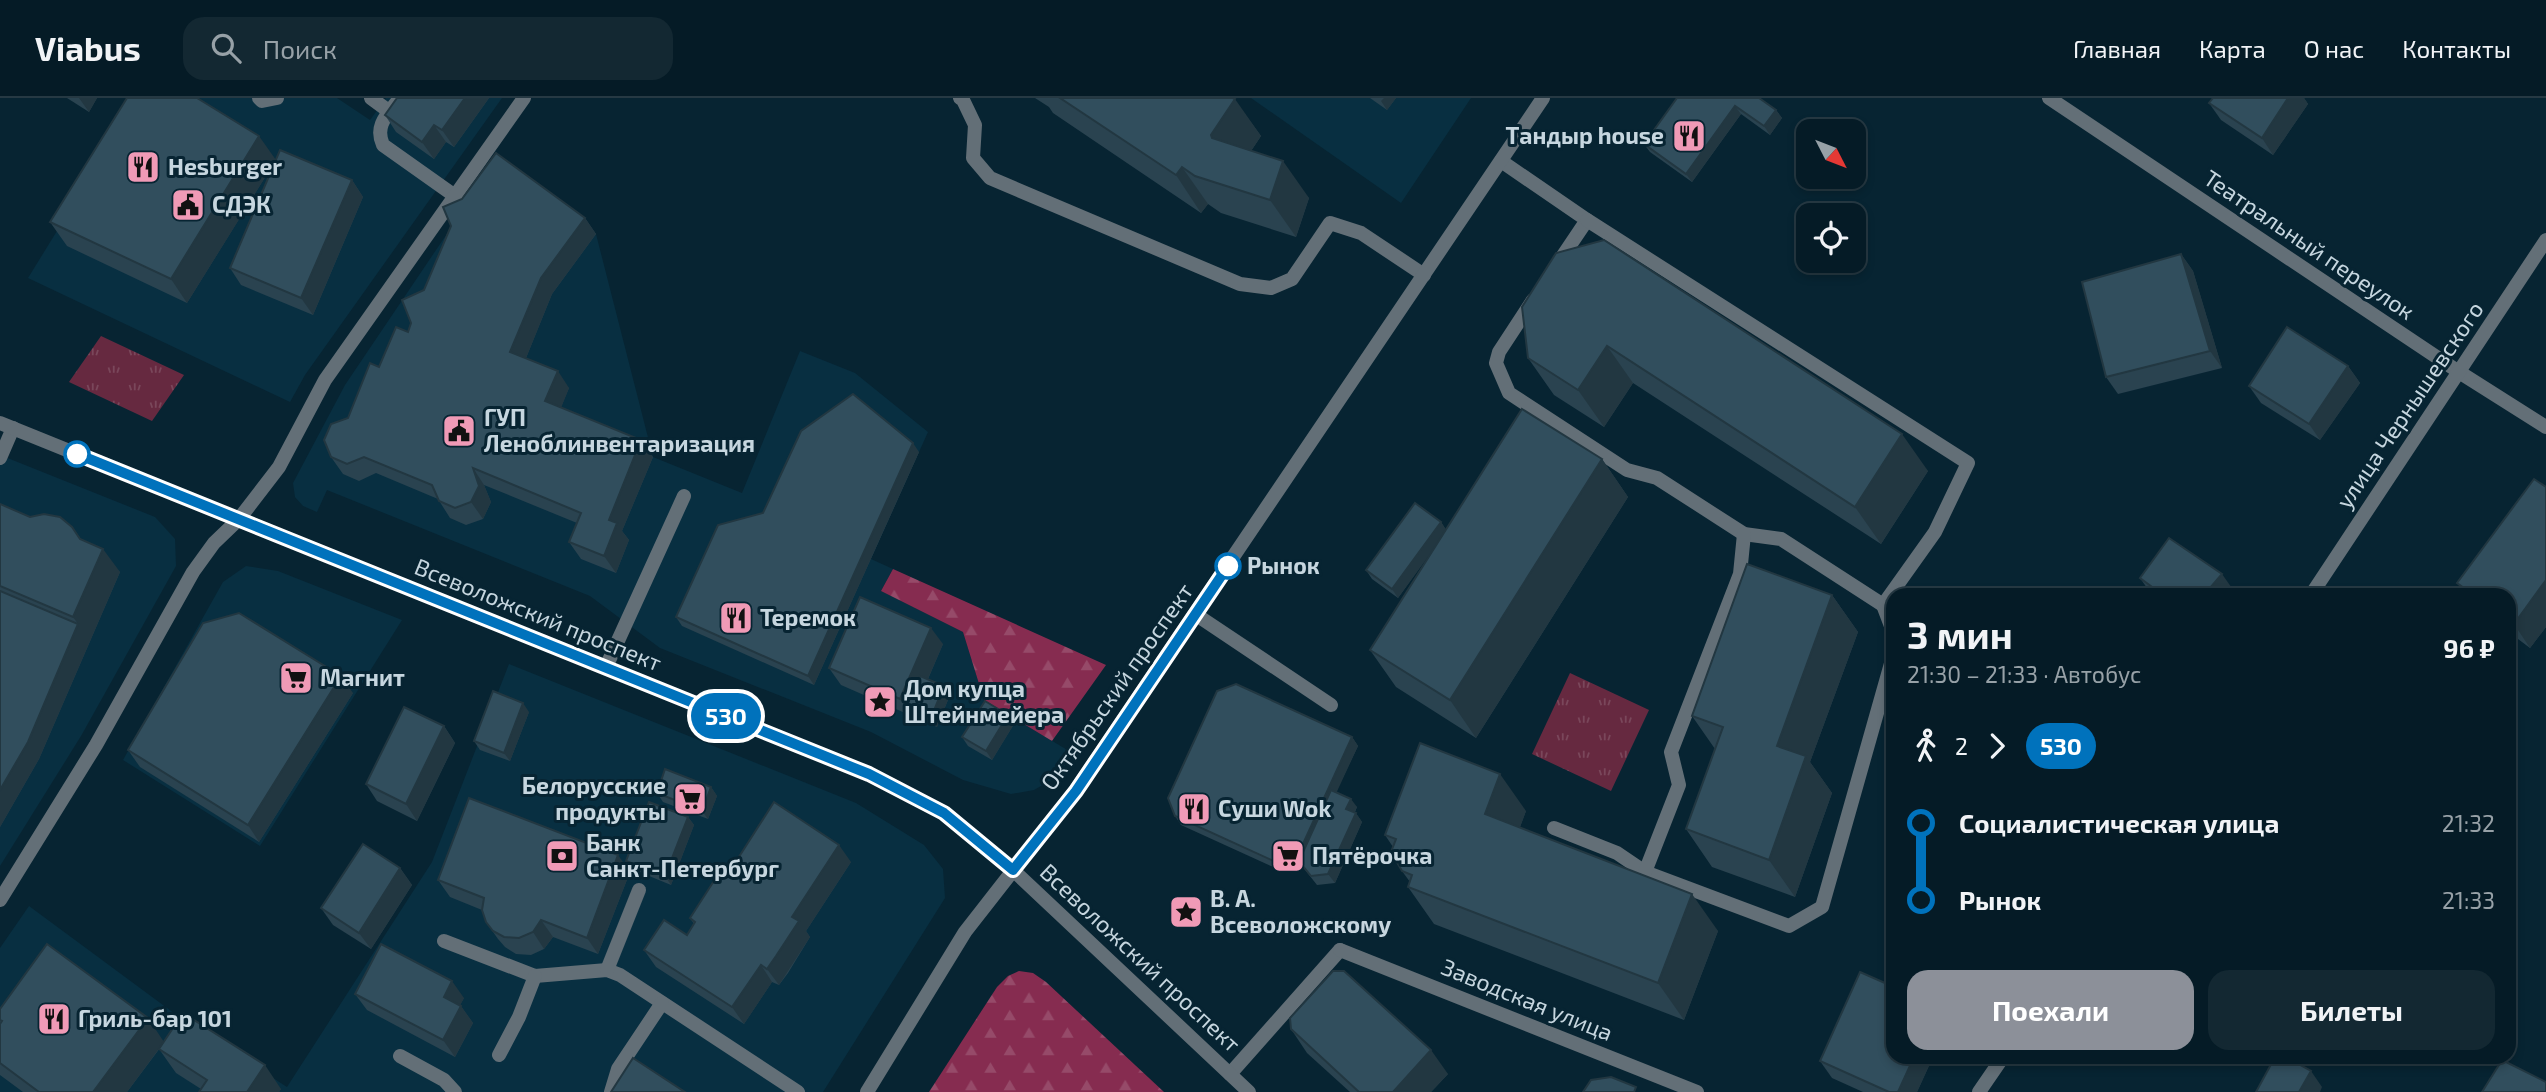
<!DOCTYPE html>
<html lang="ru">
<meta charset="utf-8">
<style>
:root{--surface:#051b26;--page:#132832;--text:#f1f3f6;--muted:#97a1a7;--line:#263943;--accent:#8c9099}
body{margin:0;font-family:"Exo 2",sans-serif;background:var(--page);color:var(--text);height:100vh;display:flex;flex-direction:column;font-size:26px;white-space:nowrap}
*{box-sizing:border-box;margin:0}
p{font-size:23px;color:var(--muted)}
.icon{flex:none;width:38px;height:38px;fill:none;stroke:currentColor;stroke-width:2;stroke-linecap:round;stroke-linejoin:round}
.map{position:relative;flex:1;overflow:hidden}
.drawer{position:absolute;left:1886px;top:490px;width:630px;height:476px;display:flex;flex-direction:column;background:var(--surface);border-radius:21px;box-shadow:0 4px 10px #0003,0 0 0 2px var(--line)}
.drawer>*{flex:none}
.badge{padding:0 14px;border-radius:23px;font-size:24px;line-height:46px}
.needle{width:46px;rotate:132deg}
.buttons{position:absolute;left:1796px;top:21px;display:grid;gap:14px}
.buttons a{display:grid;place-items:center;width:70px;height:70px;border-radius:14px;background:var(--surface);box-shadow:0 4px 10px #0003,0 0 0 2px var(--line);font-size:35px}
.map>.badge{position:absolute;translate:-50% -50%;box-shadow:0 0 0 4px #fff}
.legs{display:flex;align-items:center;gap:10px;height:77px;padding:0 21px;font-size:23px}
.legs p{margin-inline-start:auto}
.summary{display:flex;align-items:center;justify-content:space-between;height:119px;padding:0 21px}
h1{font-size:38px;font-weight:700;line-height:52px}
.cta{display:flex;gap:14px;margin-top:auto;padding:14px 21px}
.cta a{flex:1;height:80px;border-radius:21px;background:var(--accent);color:#fff;font-size:28px;font-weight:700;line-height:80px;text-align:center}
.cta a+a{background:var(--page);color:var(--text)}
ul{padding:0 21px;list-style:none}
li{display:flex;align-items:center;gap:24px;height:77px;font-size:26px}
li i{display:grid;place-items:center;width:10px;height:100%;margin:0 9px;background:currentColor}
li i::after{content:'';width:18px;height:18px;margin:-9px;border:5px solid;border-radius:50%;background:var(--surface)}
li p{margin-inline-start:auto}
li:first-child i{background:linear-gradient(#0000 50%,currentColor 0)}
li:last-child i{background:linear-gradient(currentColor 50%,#0000 0)}
header{display:flex;align-items:center;gap:42px;box-sizing:border-box;height:98px;padding:0 35px;background:var(--surface);border-bottom:2px solid var(--line)}
header strong{font-size:33px}
nav{display:flex;gap:38px;margin-inline-start:auto;font-size:24px}
.search{width:490px;height:63px;background:var(--page);display:flex;align-items:center;gap:18px;box-sizing:border-box;padding:0 24px;border-radius:21px;color:var(--muted);font-size:26px}
.map>svg:first-child{display:block}
</style>
<header>
<strong>Viabus</strong>
<div class="search"><svg class="icon" aria-label="search" viewBox="0 0 24 24"><circle cx="10" cy="10" r="6"/><path d="M15 15l6 6"/></svg>Поиск</div>
<nav><a>Главная</a><a>Карта</a><a>О нас</a><a>Контакты</a></nav>
</header>
<div class="map">
<svg width="2546" height="994" viewBox="0 0 2546 994">
<defs>
<pattern id="grass-tufts" width="24" height="20" patternUnits="userSpaceOnUse" patternTransform="scale(1.75)"><rect width="24" height="20" fill="#662940"/><path d="M3 7l-1-3M5 7V3M7 7l1-3M15 17l-1-3M17 17v-4M19 17l1-3" fill="none" stroke="#7a475b"/></pattern>
<pattern id="forest-firs" width="22" height="20" patternUnits="userSpaceOnUse" patternTransform="scale(1.75)"><rect width="22" height="20" fill="#862c50"/><path d="M5 1l3.5 6h-7zM16 11l3.5 6h-7z" fill="#964a69"/></pattern>
</defs>
<rect width="100%" height="100%" fill="#072432"/>
<g fill="#082f41">
<path d="M139,0H337L370,22L386,0H502L305,277L290,304L28,180Z"/>
<path d="M1251,0H1471L1401,105Z"/>
<path d="M496,63L596,136L653,359L742,395L800,253L855,275L928,334L871,461L893,471L881,493L963,534L984,602L1074,656L1055,680L1034,692L1011,696L963,682L871,634L660,550L590,498L327,392L317,414L303,408L295,399L293,385L345,287Z"/>
<path d="M0,357L155,419L175,441L176,468L81,638L0,768Z"/>
<path d="M246,468L278,473L402,522L260,748L123,662L223,484Z"/>
<path d="M509,566L856,705L924,747L943,771L945,800L823,994H0V850L29,808L186,924L287,989L432,764Z"/>
</g>
<g fill="url(#grass-tufts)">
<path d="M101,238L184,277L152,323L69,284Z"/>
<path d="M1570,575L1649,612L1611,693L1532,656Z"/>
</g>
<g fill="url(#forest-firs)">
<path d="M893,471L1106,567L1052,643L984,602L963,534L881,493Z"/>
<path d="M1019,873L1033,875L1046,884L1164,994H929L997,889L1008,878Z"/>
</g>
<g fill="none" stroke-linecap="round" stroke-linejoin="round">
<g stroke="#636f77" stroke-width="14">
<path d="M259,0L262,3L277,0"/>
<path d="M371,0L390,14"/>
<path d="M400,0C388,16 374,27 383,47L455,98"/>
<path d="M960,0L963,2L975,27L973,60L990,80L1240,186L1271,190L1292,181L1330,125L1361,135L1424,177"/>
<path d="M1501,63L1587,122L1556,168"/>
<path d="M1587,122L1968,365L1935,434L1883,507L1894,536"/>
<path d="M1533,202L1499,254L1496,265L1509,295L1627,372L1657,380L1744,436L1781,441L1883,507"/>
<path d="M0,360L13,330"/>
<path d="M1195,516L1331,607"/>
<path d="M606,569L684,398"/>
<path d="M1554,730L1617,755L1645,774L1789,828L1822,809L1894,555"/>
<path d="M1645,774L1679,687L1671,654L1740,476L1744,436"/>
<path d="M444,843L535,878L607,872L620,877L798,994"/>
<path d="M607,872L639,792"/>
<path d="M499,957L519,919L535,878"/>
<path d="M400,958L444,982L455,994"/>
<path d="M1230,976L1340,852"/>
<path d="M611,994L618,971L662,905"/>
</g>
<path stroke="#636f77" stroke-width="14" d="M1340,852L1697,994"/>
<g stroke="#636f77" stroke-width="14">
<path d="M2049,0L2459,274L2546,329"/>
<path d="M2311,497L2546,142"/>
<path d="M0,802L96,647L193,474L214,445L239,421L279,369L325,282L524,0"/>
<path d="M1979,994L2003,959"/>
</g>
<g stroke="#636f77" stroke-width="14">
<path d="M0,325L869,676L944,715L1013,772L1249,994"/>
<path d="M867,994L965,834L1075,693L1543,0"/>
</g>
</g>
<g fill="#2a4350">
<path d="M67,0H97L89,14Z"/>
<path d="M489,0L454,49L446,44L434,61L396,34L385,17Z"/>
<path d="M1035,0H1233L1261,38L1251,53L1309,100L1296,139L1221,115L1208,106L1201,115L1053,15L1049,9Z"/>
<path d="M1370,0H1396L1387,12Z"/>
<path d="M1677,0L1776,12L1782,20L1770,37L1741,16L1692,84L1650,54L1644,46Z"/>
<path d="M2213,0H2304L2308,6L2273,57L2221,22L2209,5Z"/>
<path d="M276,61L352,82L363,99L313,217L241,187L230,170L275,63L187,205L67,148L50,124Z"/>
<path d="M585,120L596,136L552,196L526,260L569,290L561,309L653,359L622,433L629,442L616,475L581,461L569,444L577,425L484,387L491,404L483,421L466,427L450,420L438,401L376,375L359,383L343,376L331,359L348,320L379,269L408,234L424,192Z"/>
<path d="M2181,156L2193,173L2222,270L2118,296L2106,279Z"/>
<path d="M1522,209L1928,373L1881,446L1633,285L1604,329L1554,297L1528,260Z"/>
<path d="M2348,268L2360,285L2320,342L2261,305L2249,288Z"/>
<path d="M919,354L814,587L682,528L676,519L763,415Z"/>
<path d="M1602,361L1628,399L1476,640L1396,589L1370,552L1436,447L1398,500L1372,481L1366,472L1441,424L1446,432Z"/>
<path d="M2546,389V529L2530,550L2510,535V497H2466L2457,485Z"/>
<path d="M0,406L30,419L72,429L81,441L120,474L39,661L0,729Z"/>
<path d="M2140,480L2234,493L2231,497H2152Z"/>
<path d="M1832,497L1858,534L1810,664L1832,695L1795,799L1712,769L1686,731L1715,651L1692,618Z"/>
<path d="M943,546L928,581L944,588L950,597L937,629L841,587L829,570Z"/>
<path d="M353,595L259,744L140,669L128,652Z"/>
<path d="M529,614L510,663L480,652L474,643Z"/>
<path d="M1014,626L992,662L968,648L962,639Z"/>
<path d="M444,628L455,645L417,723L377,703L366,686Z"/>
<path d="M1352,639L1358,648L1336,694L1357,709L1355,714L1362,724L1335,785L1317,787L1302,768L1284,774L1181,727L1175,718Z"/>
<path d="M711,689L717,698L708,721L663,704L657,695Z"/>
<path d="M1526,713L1520,729L1718,833L1684,922L1434,826L1408,789L1410,784L1402,773L1393,749L1385,737Z"/>
<path d="M688,719L694,727L671,787L632,771L626,763Z"/>
<path d="M851,764L806,833L810,839L788,875L779,887L772,884L744,926L656,869L644,852L687,837L694,826L690,820L728,776Z"/>
<path d="M400,770L412,787L371,851L333,827L321,810Z"/>
<path d="M630,774L598,856L553,839L544,851L531,857L516,856L505,849L498,841L486,824L482,812L450,799L438,782Z"/>
<path d="M355,896L464,900L460,907L473,925L455,959L367,912Z"/>
<path d="M0,911L164,944L281,991L279,994H199L201,991L176,975L159,951L160,950L127,994H23L0,977Z"/>
<path d="M1291,931L1448,976L1431,994H1350L1307,955Z"/>
<path d="M1933,959L1917,994H1863L1832,980L1820,963Z"/>
</g>
<g fill="#223741">
<path d="M79,0H97L89,14Z"/>
<path d="M465,0H489L454,49L442,32Z"/>
<path d="M1384,0H1396L1387,12L1381,3Z"/>
<path d="M2288,0H2304L2308,6L2273,57L2262,40Z"/>
<path d="M1235,1L1261,38L1237,74L1212,40L1211,37Z"/>
<path d="M1735,8L1741,16L1692,84L1686,76Z"/>
<path d="M1776,12L1782,20L1770,37L1764,28Z"/>
<path d="M434,27L446,44L434,61L422,44Z"/>
<path d="M259,38L276,62L187,205L171,181Z"/>
<path d="M1283,63L1309,100L1296,139L1270,102Z"/>
<path d="M1182,69L1208,106L1201,115L1176,77Z"/>
<path d="M352,82L363,99L313,217L301,200Z"/>
<path d="M585,120L596,136L552,196L522,270L510,254L541,180Z"/>
<path d="M2181,156L2193,173L2222,270L2210,253Z"/>
<path d="M1607,248L1633,285L1604,329L1578,292Z"/>
<path d="M2348,268L2360,285L2320,342L2309,326Z"/>
<path d="M558,273L569,290L557,320L545,303Z"/>
<path d="M1902,336L1928,373L1881,446L1855,409Z"/>
<path d="M641,342L653,359L622,433L629,442L616,475L604,458L609,422Z"/>
<path d="M913,345L919,354L814,587L808,578Z"/>
<path d="M1602,361L1628,399L1476,640L1450,602Z"/>
<path d="M473,370L484,387L491,404L483,421L471,404Z"/>
<path d="M1441,424L1447,433L1398,500L1392,491Z"/>
<path d="M103,451L120,474L39,661L0,729V692L78,526L73,519Z"/>
<path d="M2222,476L2234,493L2231,497H2204Z"/>
<path d="M2546,482V529L2530,550L2514,526Z"/>
<path d="M1832,497L1858,534L1810,664L1832,695L1795,799L1769,762L1777,648Z"/>
<path d="M931,530L943,546L914,613L906,609L900,601Z"/>
<path d="M341,578L353,595L259,744L248,727Z"/>
<path d="M944,588L950,597L937,629L931,620Z"/>
<path d="M523,605L529,614L510,663L504,655Z"/>
<path d="M1008,617L1014,626L992,662L986,653Z"/>
<path d="M444,628L455,645L417,723L406,706Z"/>
<path d="M1352,639L1358,648L1303,767L1297,759Z"/>
<path d="M1500,676L1526,713L1511,753L1485,716Z"/>
<path d="M711,689L717,698L708,721L702,713Z"/>
<path d="M1351,701L1357,709L1352,720L1346,711Z"/>
<path d="M1356,715L1362,724L1335,785L1328,776Z"/>
<path d="M688,719L694,727L671,787L665,778Z"/>
<path d="M839,747L851,764L806,833L810,839L779,887L767,871L792,819Z"/>
<path d="M618,757L630,774L598,856L587,840Z"/>
<path d="M400,770L412,787L371,851L359,835Z"/>
<path d="M1692,796L1718,833L1684,922L1658,885Z"/>
<path d="M541,822L553,839L544,851L533,834Z"/>
<path d="M761,867L772,884L744,926L732,909Z"/>
<path d="M452,883L464,900L456,915L444,899Z"/>
<path d="M461,908L473,925L455,959L443,942Z"/>
<path d="M148,920L164,944L127,994H93Z"/>
<path d="M1431,952L1448,976L1431,994H1393Z"/>
<path d="M1914,959H1933L1917,994H1898Z"/>
<path d="M265,967L281,991L279,994H247Z"/>
<path d="M2311,973L2322,989L2320,994H2299Z"/>
</g>
<g fill="#314e5d" stroke="#223741" stroke-width="2">
<path d="M127,0H197L259,38L171,181L50,124Z"/>
<path d="M397,0H465L442,32L434,27L422,44L385,17Z"/>
<path d="M1060,0H1233L1235,1L1211,37L1212,40L1283,63L1270,102L1195,78L1182,69L1176,77Z"/>
<path d="M1677,0H1759L1776,12L1764,28L1735,8L1686,76L1644,46Z"/>
<path d="M2213,0H2288L2262,40L2209,5Z"/>
<path d="M280,52L352,82L301,200L230,170Z"/>
<path d="M496,55L585,120L541,180L510,254L558,273L545,303L641,342L609,422L617,425L604,458L569,444L581,415L473,370L479,388L471,404L455,410L439,403L432,387L364,359L347,366L331,359L324,342L331,326L348,320L370,265L379,269L396,229L408,234L411,225L402,202L424,192L451,128L443,109L462,101Z"/>
<path d="M1604,142L1902,336L1855,409L1607,248L1578,292L1528,260L1522,209L1556,155Z"/>
<path d="M2181,156L2210,253L2106,279L2082,184Z"/>
<path d="M2287,229L2348,268L2309,326L2249,288Z"/>
<path d="M853,296L913,345L808,578L676,519L718,427L763,415L801,333Z"/>
<path d="M1522,311L1602,361L1450,602L1370,552Z"/>
<path d="M2534,381L2546,389V482L2514,526L2510,523V497H2474L2457,485Z"/>
<path d="M1415,405L1441,424L1392,491L1366,472Z"/>
<path d="M0,406L30,419L44,416L60,419L72,429L80,441L103,451L73,519L0,488Z"/>
<path d="M2169,440L2222,476L2204,497H2163L2140,480Z"/>
<path d="M1747,466L1832,497L1777,648L1806,658L1769,762L1686,731L1723,629L1692,618Z"/>
<path d="M0,493L78,526L28,644L0,692Z"/>
<path d="M860,499L931,530L900,601L829,570Z"/>
<path d="M239,515L341,578L248,727L128,652L203,525Z"/>
<path d="M920,578L944,588L931,620L906,609Z"/>
<path d="M1236,586L1352,639L1297,759L1278,765L1175,718L1168,700L1217,593Z"/>
<path d="M493,593L523,605L504,655L474,643Z"/>
<path d="M985,603L1008,617L986,653L962,639Z"/>
<path d="M404,609L444,628L406,706L366,686Z"/>
<path d="M1420,645L1500,676L1485,716L1692,796L1658,885L1408,789L1412,777L1402,773L1391,754L1396,741L1385,737Z"/>
<path d="M665,671L711,689L702,713L657,695Z"/>
<path d="M1331,692L1351,701L1346,711L1356,715L1328,776L1311,778L1299,763Z"/>
<path d="M469,700L618,757L587,840L541,822L533,834L519,840L504,839L493,833L486,824L482,812L484,800L438,782Z"/>
<path d="M649,704L688,719L665,778L626,763Z"/>
<path d="M774,704L839,747L792,819L799,823L776,858L767,871L761,867L732,909L644,852L664,822L687,837L695,824L690,820L721,772L728,776Z"/>
<path d="M363,746L400,770L359,835L321,810Z"/>
<path d="M47,846L148,920L93,994H39L0,965V926L2,923L0,922V911Z"/>
<path d="M381,846L452,883L444,899L461,908L443,942L355,896Z"/>
<path d="M1333,873H1344L1431,952L1393,994H1359L1291,931L1290,920Z"/>
<path d="M1860,874L1894,889V959H1914L1898,994H1889L1820,963Z"/>
<path d="M183,915L265,967L247,994H199L207,982L159,951Z"/>
<path d="M2275,959H2286L2311,973L2299,994H2256Z"/>
<path d="M633,960L685,994H611Z"/>
<path d="M2502,962L2546,984V994H2482Z"/>
<path d="M1611,979L1636,989L1634,994H1583L1591,982Z"/>
</g>
<g fill="none" stroke-linecap="round" stroke-linejoin="round">
<defs>
<path id="line-1" d="M77,356L869,676L944,715L1013,772L1076,693L1228,468"/>
</defs>
<use href="#line-1" stroke="#fff" stroke-width="16"/>
<use href="#line-1" stroke="#0072bc" stroke-width="10"/>
</g>
<defs>
<symbol id="restaurant-square" viewBox="-11 -11 22 22"><rect x="-9" y="-9" width="18" height="18" rx="4" fill="#f09ab6" stroke="#072432"/><path d="M-5-6h1v4h1v-4h1v4h1v-4h1v5L-1.5 .5V6h-2V.5L-5-1ZM5-6V6H3V1.5H1.5Q1.5-4 5-6Z" fill="#111"/></symbol>
<symbol id="civic-square" viewBox="-11 -11 22 22"><rect x="-9" y="-9" width="18" height="18" rx="4" fill="#f09ab6" stroke="#072432"/><path d="M-.6-6.5H3V-4.5H.6V-3L4-1V1h2V6H-6V1h2V-1L-.6-3ZM-1.2 2.5V6h2.4V2.5Z" fill="#111"/></symbol>
<symbol id="supermarket-square" viewBox="-11 -11 22 22"><rect x="-9" y="-9" width="18" height="18" rx="4" fill="#f09ab6" stroke="#072432"/><path d="M-6-5.5h2.5l.6 2H6L4.5 2H-2.5L-4.4-4H-6ZM-1.5 3.2a1.3 1.3 0 1 0 .1 0ZM3 3.2a1.3 1.3 0 1 0 .1 0Z" fill="#111"/></symbol>
<symbol id="sight-square" viewBox="-11 -11 22 22"><rect x="-9" y="-9" width="18" height="18" rx="4" fill="#f09ab6" stroke="#072432"/><path d="M0-6L1.8-2.2L6-1.7L2.9 1.2L3.7 5.4L0 3.3L-3.7 5.4L-2.9 1.2L-6-1.7L-1.8-2.2Z" fill="#111"/></symbol>
<symbol id="bank-square" viewBox="-11 -11 22 22"><rect x="-9" y="-9" width="18" height="18" rx="4" fill="#f09ab6" stroke="#072432"/><path d="M-6-4H6V4H-6ZM0-2.3a2.3 2.3 0 1 0 0 4.6a2.3 2.3 0 1 0 0-4.6Z" fill="#111"/></symbol>
</defs>
<g fill-rule="evenodd">
<use href="#restaurant-square" x="1670" y="19" width="38" height="38"/>
<use href="#restaurant-square" x="124" y="50" width="38" height="38"/>
<use href="#civic-square" x="169" y="88" width="38" height="38"/>
<use href="#civic-square" x="440" y="314" width="38" height="38"/>
<use href="#restaurant-square" x="717" y="501" width="38" height="38"/>
<use href="#supermarket-square" x="277" y="561" width="38" height="38"/>
<use href="#sight-square" x="861" y="585" width="38" height="38"/>
<use href="#supermarket-square" x="671" y="682" width="38" height="38"/>
<use href="#restaurant-square" x="1175" y="692" width="38" height="38"/>
<use href="#bank-square" x="543" y="739" width="38" height="38"/>
<use href="#supermarket-square" x="1269" y="739" width="38" height="38"/>
<use href="#sight-square" x="1167" y="795" width="38" height="38"/>
<use href="#restaurant-square" x="35" y="902" width="38" height="38"/>
</g>
<g fill="#fff" stroke="#0072bc" stroke-width="3.5">
<circle cx="77" cy="356" r="12"/>
<circle cx="1228" cy="468" r="12"/>
</g>
<g text-anchor="middle" stroke-width="6" stroke-linejoin="round" paint-order="stroke">
<g font-size="23" font-weight="bold" fill="#c6d6df" stroke="#072432" text-anchor="start">
<text x="1664" y="46" text-anchor="end">Тандыр house</text>
<text x="168" y="77">Hesburger</text>
<text x="212" y="115">СДЭК</text>
<text x="484" y="328">ГУП<tspan x="484" dy="26">Леноблинвентаризация</tspan></text>
<text x="760" y="528">Теремок</text>
<text x="320" y="588">Магнит</text>
<text x="904" y="599">Дом купца<tspan x="904" dy="26">Штейнмейера</tspan></text>
<text x="666" y="696" text-anchor="end">Белорусские<tspan x="666" dy="26">продукты</tspan></text>
<text x="1218" y="719">Суши Wok</text>
<text x="586" y="753">Банк<tspan x="586" dy="26">Санкт-Петербург</tspan></text>
<text x="1312" y="766">Пятёрочка</text>
<text x="1210" y="809">В. А.<tspan x="1210" dy="26">Всеволожскому</tspan></text>
<text x="78" y="929">Гриль-бар 101</text>
</g>
<g font-size="23" fill="#c6d6df" stroke="#072432">
<text transform="translate(2309 147) rotate(34)" y="8">Театральный переулок</text>
<text transform="translate(2410 307) rotate(-56)" y="8">улица Чернышевского</text>
<text transform="translate(538 517) rotate(22)" y="8">Всеволожский проспект</text>
<text transform="translate(1117 589) rotate(-55)" y="8">Октябрьский проспект</text>
<text transform="translate(1140 860) rotate(43)" y="8">Всеволожский проспект</text>
<text transform="translate(1527 902) rotate(22)" y="8">Заводская улица</text>
</g>
<g font-size="23" font-weight="bold" fill="#c6d6df" stroke="#072432" text-anchor="start">
<text x="1247" y="476">Рынок</text>
</g>
</g>
</svg>
<div class="buttons">
<a><svg class="needle" viewBox="-14 -14 28 28"><path d="M0-13l5 13h-10z" fill="#e53935"/><path d="M0 13l5-13h-10z" fill="#97a1a7"/></svg></a>
<a><svg class="icon" aria-label="locate" viewBox="0 0 24 24"><circle cx="12" cy="12" r="6"/><path d="M12 2v4M12 18v4M2 12h4M18 12h4"/></svg></a>
</div>
<b class="badge" style="left:726px;top:618px;background:#0072bc;color:#fff">530</b>
<section class="drawer">
<div class="summary"><div><h1>3 мин</h1><p>21:30 – 21:33 · Автобус</p></div><b>96 ₽</b></div>
<div class="legs"><svg class="icon" aria-label="walk" viewBox="0 0 24 24"><circle cx="13" cy="4" r="2"/><path d="M13 8l-2 6 4 7M11 14l-3 7M7 12l3-4h3l4 4"/></svg>2<svg class="icon" aria-label="forward" viewBox="0 0 24 24"><path d="M9 5l7 7-7 7"/></svg><b class="badge" style="background:#0072bc;color:#fff">530</b></div>
<ul>
<li><i style="color:#0072bc"></i><b>Социалистическая улица</b><p>21:32</p></li>
<li><i style="color:#0072bc"></i><b>Рынок</b><p>21:33</p></li>
</ul>
<div class="cta"><a>Поехали</a><a>Билеты</a></div>
</section>
</div>
